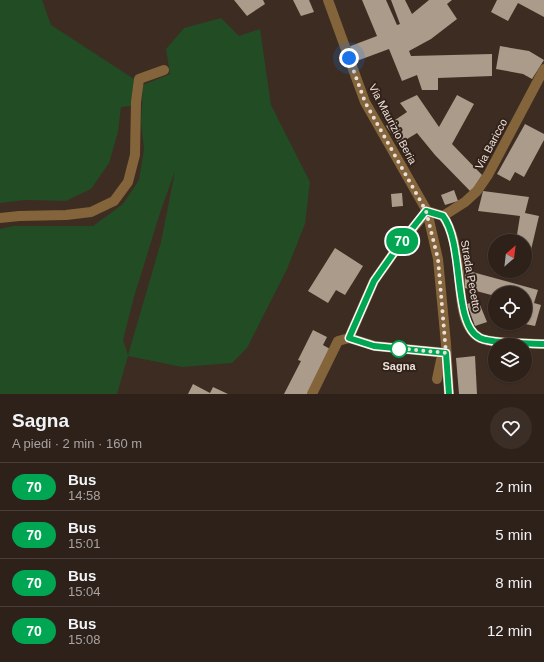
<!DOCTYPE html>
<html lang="it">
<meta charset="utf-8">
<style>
:root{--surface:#2e211a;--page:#3a2e27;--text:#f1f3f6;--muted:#a7a3a2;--line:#493e39}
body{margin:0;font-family:Helvetica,sans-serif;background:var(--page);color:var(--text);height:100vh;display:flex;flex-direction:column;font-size:15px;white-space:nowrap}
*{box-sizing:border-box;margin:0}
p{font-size:13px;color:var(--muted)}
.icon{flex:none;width:22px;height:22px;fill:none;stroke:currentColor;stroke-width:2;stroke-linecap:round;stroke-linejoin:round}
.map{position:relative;height:394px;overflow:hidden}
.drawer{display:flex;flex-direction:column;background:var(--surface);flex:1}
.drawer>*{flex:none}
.badge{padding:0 8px;border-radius:13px;font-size:14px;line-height:26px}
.needle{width:26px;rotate:28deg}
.buttons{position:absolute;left:488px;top:234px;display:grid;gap:8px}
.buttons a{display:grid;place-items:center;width:44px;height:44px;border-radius:50%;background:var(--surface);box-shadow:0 1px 3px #0004,0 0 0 1px var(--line);font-size:20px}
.you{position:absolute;width:20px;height:20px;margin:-10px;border:3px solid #fff;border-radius:50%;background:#1a73e8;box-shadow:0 0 0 6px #1a73e833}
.map>.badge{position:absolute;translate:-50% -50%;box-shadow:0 0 0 2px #fff}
.round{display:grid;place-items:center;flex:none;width:42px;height:42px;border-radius:21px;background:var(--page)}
.head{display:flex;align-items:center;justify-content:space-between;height:68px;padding:0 12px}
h1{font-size:19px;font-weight:700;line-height:30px}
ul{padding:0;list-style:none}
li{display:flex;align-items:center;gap:12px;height:48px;padding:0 12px;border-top:1px solid var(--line)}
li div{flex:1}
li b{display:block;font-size:15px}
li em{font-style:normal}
li .badge{min-width:44px;font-weight:700;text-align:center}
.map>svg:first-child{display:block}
</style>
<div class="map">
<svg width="544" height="394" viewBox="0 0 544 394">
<rect width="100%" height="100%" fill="#3d2c22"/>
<g fill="#214c24" fill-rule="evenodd">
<path d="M0,0H42L51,25L134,79L131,106L121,107L118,132L109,163L91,189L66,201L25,200L0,203Z"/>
<path d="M221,18L239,36L260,29L271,105L310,182L305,224L287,269L247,348L232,363L182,367L128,356L117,394H0V229L13,226H93L123,204L139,180L144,149L141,123L143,85L170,74L166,49L184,28ZM175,171L161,242L128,355L123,340L134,297L160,213Z"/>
</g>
<g fill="#aa9b8a">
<path d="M234,0H263L265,4L247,16Z"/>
<path d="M293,0H309L314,12L301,16Z"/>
<path d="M362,0H386L397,25L400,24L391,0H405L412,14L429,0H452L447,4L457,19L431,39L409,51L411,56L492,54V76L438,78V90H422L417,75L402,81L389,49L354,62L348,47L377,36Z"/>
<path d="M497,0H544V17L518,3L508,21L491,12Z"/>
<path d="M500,46L529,51L544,60L532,79L523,74L496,69Z"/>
<path d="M417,95L439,127L457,95L474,104L452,144L482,175L471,192L435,155L417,133L399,144L386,126L407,112L400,103Z"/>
<path d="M525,124L544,134V140L524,177L515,172L510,181L497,174Z"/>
<path d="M454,190L458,201L445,205L441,195Z"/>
<path d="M483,191L529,197L525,213L539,216L531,250L525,248V241H516L520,216L478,211Z"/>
<path d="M402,193L403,206L392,207L391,194Z"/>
<path d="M335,248L363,266L345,295L336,290L328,303L308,291Z"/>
<path d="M465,270L538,290L534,303L541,305L535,326L525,324V293H495V296L465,288Z"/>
<path d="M478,300L487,322L475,326L467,304Z"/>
<path d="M313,330L327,337L323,345L330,349L308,394H284L301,361L298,360Z"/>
<path d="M475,356L477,394H459L456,358Z"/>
<path d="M193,384L210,393L213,387L228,394H188Z"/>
</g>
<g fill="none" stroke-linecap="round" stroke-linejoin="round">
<g stroke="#84643b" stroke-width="10">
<path d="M328,0L365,102L427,211L438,259L446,344L449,394"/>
<path d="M427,211L400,244L374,281L349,338L375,346L446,353"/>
<path d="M427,211L443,216C452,229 455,246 458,262C461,283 458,327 480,338C492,344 529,343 544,344"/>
<path d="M443,216L465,202L477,191L488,175L544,69"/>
<path d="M0,218L19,216L66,215L91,212L114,201L128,182L135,155L136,102L139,79L164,70"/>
<path d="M437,379L441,360L446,353"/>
<path d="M312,394L338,341L349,338"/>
</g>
</g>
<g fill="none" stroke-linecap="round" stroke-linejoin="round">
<defs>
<path id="line" d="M449,394L446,353L374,346L349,338L374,281L400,244L426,211L443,216C465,245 452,325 480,338C492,344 529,343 544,344"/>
</defs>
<use href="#line" stroke="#fff" stroke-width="9"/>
<use href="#line" stroke="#00a651" stroke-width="6"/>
<path stroke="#ebe0d9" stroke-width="4" stroke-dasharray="0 7.2" d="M349,58L365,102L426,211L438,259L446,353L398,348L399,349"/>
</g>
<circle fill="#fff" stroke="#00a651" stroke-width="2" cx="399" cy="349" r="8"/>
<g text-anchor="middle" stroke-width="4" stroke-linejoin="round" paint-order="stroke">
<g font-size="11" fill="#ebe0d9" stroke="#322219">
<text transform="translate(393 124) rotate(62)" y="4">Via Maurizio Beria</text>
<text transform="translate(491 144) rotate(-62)" y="4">Via Baricco</text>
<text transform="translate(471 276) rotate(80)" y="4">Strada Pecetto</text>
</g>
<g font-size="11" font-weight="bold" fill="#ebe0d9" stroke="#322219">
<text x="399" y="370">Sagna</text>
</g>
</g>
</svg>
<div class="buttons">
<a><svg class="needle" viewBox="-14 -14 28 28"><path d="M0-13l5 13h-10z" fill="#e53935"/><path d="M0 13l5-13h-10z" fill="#a7a3a2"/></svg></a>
<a><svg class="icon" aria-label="locate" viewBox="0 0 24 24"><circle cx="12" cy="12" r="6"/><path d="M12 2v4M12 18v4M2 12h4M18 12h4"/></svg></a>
<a><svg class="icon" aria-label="layers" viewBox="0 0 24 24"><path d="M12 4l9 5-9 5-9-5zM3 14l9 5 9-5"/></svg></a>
</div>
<div class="you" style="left:349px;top:58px"></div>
<b class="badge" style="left:402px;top:241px;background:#00a651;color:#fff">70</b>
</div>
<section class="drawer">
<div class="head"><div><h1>Sagna</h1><p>A piedi · 2 min · 160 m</p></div><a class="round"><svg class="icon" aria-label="heart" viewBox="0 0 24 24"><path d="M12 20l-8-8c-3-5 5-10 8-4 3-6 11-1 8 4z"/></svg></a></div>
<ul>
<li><span class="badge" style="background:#00a651;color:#fff">70</span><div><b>Bus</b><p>14:58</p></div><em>2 min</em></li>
<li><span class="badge" style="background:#00a651;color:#fff">70</span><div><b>Bus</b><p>15:01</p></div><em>5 min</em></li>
<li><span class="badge" style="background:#00a651;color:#fff">70</span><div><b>Bus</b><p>15:04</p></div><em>8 min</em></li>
<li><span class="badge" style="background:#00a651;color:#fff">70</span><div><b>Bus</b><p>15:08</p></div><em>12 min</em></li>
</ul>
</section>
